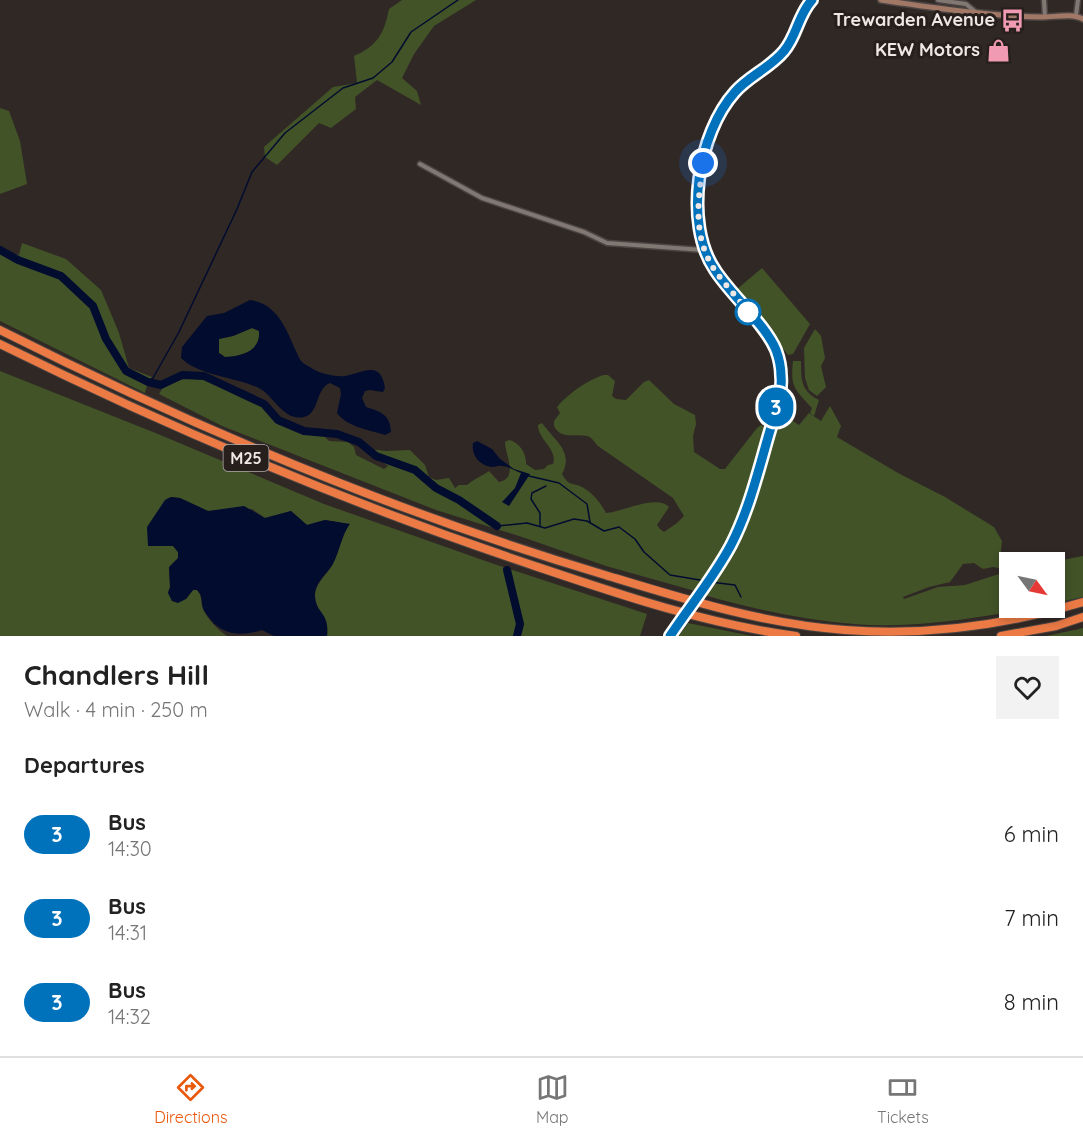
<!DOCTYPE html>
<meta charset="utf-8">
<style>
:root{--surface:#fff;--page:#f2f2f2;--text:#222;--muted:#767676;--line:#e0e0e0;--accent:#ea580c}
body{margin:0;font-family:Quicksand,sans-serif;background:var(--page);color:var(--text);height:100vh;display:flex;flex-direction:column;font-size:22px;white-space:nowrap}
*{box-sizing:border-box;margin:0}
p{font-size:20px;color:var(--muted)}
.icon{flex:none;width:33px;height:33px;fill:none;stroke:currentColor;stroke-width:2;stroke-linecap:round;stroke-linejoin:round}
.map{position:relative;height:636px;overflow:hidden}
.sheet{display:flex;flex-direction:column;background:var(--surface);flex:1}
.sheet>*{flex:none}
.badge{padding:0 12px;border-radius:20px;font-size:21px;line-height:39px}
.needle{width:39px;rotate:123deg}
.buttons{position:absolute;left:999px;top:552px;display:grid;gap:12px}
.buttons a{display:grid;place-items:center;width:66px;height:66px;border-radius:0px;background:var(--surface);box-shadow:0 3px 9px #0003;font-size:30px}
.you{position:absolute;width:30px;height:30px;margin:-15px;border:4px solid #fff;border-radius:50%;background:#1a73e8;box-shadow:0 0 0 9px #1a73e833}
.map>.badge{position:absolute;translate:-50% -50%;box-shadow:0 0 0 3px #fff}
h2{padding:0 24px;font-size:22px;line-height:54px}
.round{display:grid;place-items:center;flex:none;width:63px;height:63px;border-radius:0px;background:var(--page)}
.head{display:flex;align-items:center;justify-content:space-between;height:102px;padding:0 24px}
h1{font-size:28px;font-weight:800;line-height:45px}
ul{padding:0;list-style:none}
li{display:flex;align-items:center;gap:18px;height:84px;padding:0 24px}
li div{flex:1}
li b{display:block;font-size:22px}
li em{font-style:normal}
li .badge{min-width:66px;font-weight:700;text-align:center}
.menu{display:flex;justify-content:space-around;align-items:center;height:84px;border-top:2px solid var(--line);background:var(--surface);font-size:16px;color:var(--muted)}
.menu a{display:grid;justify-items:center;gap:3px}
.menu .on{color:var(--accent)}
.map>svg:first-child{display:block}
</style>
<div class="map">
<svg width="1083" height="636" viewBox="0 0 1083 636">
<rect width="100%" height="100%" fill="#302825"/>
<g fill="#425328">
<path d="M402,0H476L434,26L414,54L402,78L417,91L421,105L377,80L355,97L356,109L331,128L319,123L277,165L265,157L264,147L333,87L357,83L354,56C377,46 384,34 389,9Z"/>
<path d="M0,108L9,111L20,141L27,184L0,194Z"/>
<path d="M22,243L66,259L101,290L119,333L129,368L152,377L148,382L145,393L0,321V251L19,255Z"/>
<path d="M762,268L810,324L793,354L788,355L736,290Z"/>
<path d="M252,328L259,331C261,351 242,356 225,357L219,353L218,339L233,336Z"/>
<path d="M815,329L821,336L825,358L821,366L826,387L817,396L809,390L805,378L804,348Z"/>
<path d="M793,361H801C801,380 801,391 819,400L814,416L810,413L812,408C795,389 790,388 793,361Z"/>
<path d="M0,371L158,434L324,504L494,564L647,614L640,636H327C329,621 316,611 315,596C315,583 328,574 333,563C340,550 342,536 349,524L325,520L307,525L291,511L265,518L252,509L208,511L180,498L171,497L165,500L173,546L178,552V558L169,568L170,587L168,593L186,599L193,590H197C203,597 200,601 203,609C207,619 218,630 227,636H0Z"/>
<path d="M603,375H608L615,381L612,396L616,399L626,400L644,382L649,380L674,404L695,415L696,424L693,436L694,452L720,469H725L757,428L761,425L765,427L752,473L749,495L734,529L711,570L695,591L606,566L522,537L436,510L222,426L159,394L164,386L189,377L205,379L264,405L275,420L300,432L322,434L329,441L348,442L354,447L356,455L384,469L388,466L367,451L368,449L386,451L410,450L425,465L429,477L436,480L449,478L455,488L459,485H467C474,479 482,476 489,471L499,482C519,478 505,454 505,442L509,440C519,442 527,454 526,464L535,470L544,469L548,465L553,464C558,449 538,440 538,425L542,423C555,441 574,452 562,474C569,487 572,482 582,487C593,493 600,502 606,513C622,512 657,494 669,507L657,525L660,529L664,532L677,523L684,516L673,498L598,446C595,443 592,437 587,436C574,433 561,440 554,426V421L560,413L557,407C570,392 585,382 603,375Z"/>
<path d="M830,406L841,426L837,437L898,473L945,497L994,527L1002,541L999,568L993,567L983,569L974,563L963,564L950,582L929,587L903,597L904,599L938,587L965,585L999,574L1005,613C956,621 904,628 854,624C803,620 753,609 704,595L723,568L748,516L778,411L799,425L809,413L821,421Z"/>
<path d="M1083,556V597L1055,603L1054,562H1051Z"/>
<path d="M688,623L752,636H679Z"/>
<path d="M1083,628V636H1046L1079,629Z"/>
</g>
<g fill="#010c2f" fill-rule="evenodd">
<path d="M250,300C276,303 286,328 295,349C297,353 299,359 302,362C304,364 310,367 313,369C321,374 336,377 345,376C362,373 381,359 385,388L383,392L370,390L365,391L362,398L366,407C381,412 390,414 391,432L385,435C370,430 347,427 337,413L341,394L340,388L330,383C315,389 320,413 304,417C284,422 273,395 259,388C236,377 199,376 181,358L182,347L207,316L224,313ZM252,328L259,331C261,351 242,356 225,357L219,353V339L233,336Z"/>
<path d="M477,441L492,449L500,459L514,469L530,474L509,506L502,502L515,488L521,473C515,471 508,466 502,466C499,465 495,467 492,467C479,465 471,455 473,443Z"/>
<path d="M171,497L180,498L208,511L244,506L265,518L291,511L307,525L325,520L350,524C341,536 340,550 333,564C327,574 314,583 315,597C316,614 330,612 327,636H274L262,630C243,636 224,636 211,620C209,617 204,612 203,608C201,601 203,596 197,590H193L186,599L178,603L172,601L168,593L170,587L169,567L178,558V552L173,546H148L147,527L165,500Z"/>
</g>
<g fill="none" stroke-linecap="round" stroke-linejoin="round">
<g stroke="#010c2f" stroke-width="1.5">
<path d="M148,382L153,378L179,332L237,209L252,172L285,133L343,88L373,78L392,62L411,32L458,0"/>
<path d="M529,476L559,483L587,504L590,522"/>
<path d="M497,526L527,523L545,528L574,519L587,521L604,531L619,527L635,539L644,552L670,575L706,581"/>
<path d="M540,526V513L531,499L532,493L546,486"/>
<path d="M710,582L735,585L741,597"/>
</g>
<g stroke="#010c2f" stroke-width="8">
<path d="M0,250L18,260L61,276L93,306L106,339L126,371L148,382L161,385L182,375L204,376L264,404L278,420L304,431L337,434L359,442L376,456L415,470L436,488L459,500L497,526"/>
<path d="M507,570L520,624L517,636"/>
</g>
<defs>
<g id="street">
<path d="M938,0L966,4L978,14"/>
<path d="M1044,0L1045,17"/>
<path d="M1076,15L1078,0"/>
<path d="M420,164L482,198L584,232L607,243L703,250"/>
</g>
<path id="secondary" d="M881,0C935,8 988,16 1042,17C1055,17 1072,13 1083,19"/>
<g id="primary">
<path d="M709,579C717,568 725,557 731,545C749,510 758,471 769,433C774,416 781,398 782,380C782,371 780,358 776,349C761,315 718,288 704,250C687,205 703,127 735,92C749,76 770,68 784,51C797,36 798,15 812,0"/>
<path d="M670,636L676,627"/>
</g>
<g id="highway">
<path d="M0,330C195,428 396,513 605,575C684,599 763,624 845,630C925,636 1007,625 1083,602"/>
<path d="M0,344C172,429 347,503 529,564C615,593 705,624 796,636"/>
<path d="M1001,636L1056,626L1083,617"/>
</g>
</defs>
<use href="#street" stroke="#4b4442" stroke-width="7"/>
<use href="#secondary" stroke="#4b4442" stroke-width="8"/>
<use href="#primary" stroke="#4b4442" stroke-width="9"/>
<use href="#highway" stroke="#4b4442" stroke-width="10"/>
<use href="#street" stroke="#817773" stroke-width="4"/>
<use href="#secondary" stroke="#a17865" stroke-width="5"/>
<use href="#primary" stroke="#c17957" stroke-width="6"/>
<use href="#highway" stroke="#eb7a45" stroke-width="8"/>
<defs>
<path id="primary-bridge" d="M676,627L709,579"/>
</defs>
<use href="#primary-bridge" stroke="#4b4442" stroke-width="9" stroke-linecap="butt"/>
<use href="#primary-bridge" stroke="#c17957" stroke-width="6"/>
</g>
<g fill="none" stroke-linecap="round" stroke-linejoin="round">
<defs>
<path id="line" d="M670,636C690,606 714,577 731,545C749,510 758,472 769,434C774,416 783,395 781,376C781,368 779,358 776,350C765,324 731,295 715,270C683,223 698,133 735,92C749,76 770,68 784,51C797,36 798,15 812,0"/>
</defs>
<use href="#line" stroke="#fff" stroke-width="14"/>
<use href="#line" stroke="#0072bc" stroke-width="9"/>
<path stroke="#ede7e5" stroke-width="6" stroke-dasharray="0 10.8" d="M703,163C698,201 692,238 716,272C726,286 738,298 748,312"/>
</g>
<defs>
<symbol id="bus-bare" viewBox="-9 -9 18 18"><path d="M-5-6H5V4H4V6H2V4H-2V6H-4V4H-5ZM-3.5-4V0h7V-4ZM-3.5 1.2v1.5H-2V1.2ZM2 1.2v1.5H3.5V1.2Z" fill="#f19ab3" stroke="#261f1c" stroke-width="2.5" paint-order="stroke"/></symbol>
<symbol id="shop-bare" viewBox="-9 -9 18 18"><path d="M-5-2.5h2.3a2.7 3.5 0 0 1 5.4 0H5L5.5 6h-11ZM-1.5-2.5h3a1.5 2.3 0 0 0-3 0Z" fill="#f19ab3" stroke="#261f1c" stroke-width="2.5" paint-order="stroke"/></symbol>
</defs>
<g fill-rule="evenodd">
<use href="#bus-bare" x="996" y="4" width="33" height="33"/>
<use href="#shop-bare" x="982" y="34" width="33" height="33"/>
</g>
<circle fill="#fff" stroke="#0072bc" stroke-width="3" cx="748" cy="312" r="12"/>
<g text-anchor="middle" stroke-width="6" stroke-linejoin="round" paint-order="stroke">
<rect fill="#261f1c" stroke="#b1aba9" stroke-width="1.5" x="223.5" y="445" width="45" height="26" rx="4.5"/>
<g font-size="16" font-weight="bold" fill="#ede7e5">
<text x="246" y="464">M25</text>
</g>
<g font-size="18" font-weight="bold" fill="#ede7e5" stroke="#261f1c" text-anchor="end">
<text x="995" y="26">Trewarden Avenue</text>
<text x="980" y="56">KEW Motors</text>
</g>
</g>
</svg>
<div class="buttons">
<a><svg class="needle" viewBox="-14 -14 28 28"><path d="M0-13l5 13h-10z" fill="#e53935"/><path d="M0 13l5-13h-10z" fill="#767676"/></svg></a>
</div>
<div class="you" style="left:703px;top:163px"></div>
<b class="badge" style="left:776px;top:407px;background:#0072bc;color:#fff">3</b>
</div>
<section class="sheet">
<div class="head"><div><h1>Chandlers Hill</h1><p>Walk · 4 min · 250 m</p></div><a class="round"><svg class="icon" aria-label="heart" viewBox="0 0 24 24"><path d="M12 20l-8-8c-3-5 5-10 8-4 3-6 11-1 8 4z"/></svg></a></div>
<h2>Departures</h2>
<ul>
<li><span class="badge" style="background:#0072bc;color:#fff">3</span><div><b>Bus</b><p>14:30</p></div><em>6 min</em></li>
<li><span class="badge" style="background:#0072bc;color:#fff">3</span><div><b>Bus</b><p>14:31</p></div><em>7 min</em></li>
<li><span class="badge" style="background:#0072bc;color:#fff">3</span><div><b>Bus</b><p>14:32</p></div><em>8 min</em></li>
</ul>
</section>
<nav class="menu">
<a class="on"><svg class="icon" aria-label="directions" viewBox="0 0 24 24"><path d="M12 3l9 9-9 9-9-9zM9 14v-3h6M13 9l2 2-2 2"/></svg>Directions</a>
<a><svg class="icon" aria-label="map" viewBox="0 0 24 24"><path d="M3 6l6-2 6 2 6-2v14l-6 2-6-2-6 2zM9 4v14M15 6v14"/></svg>Map</a>
<a><svg class="icon" aria-label="tickets" viewBox="0 0 24 24"><path d="M3 7h18v10H3zM15 7v10"/></svg>Tickets</a>
</nav>
